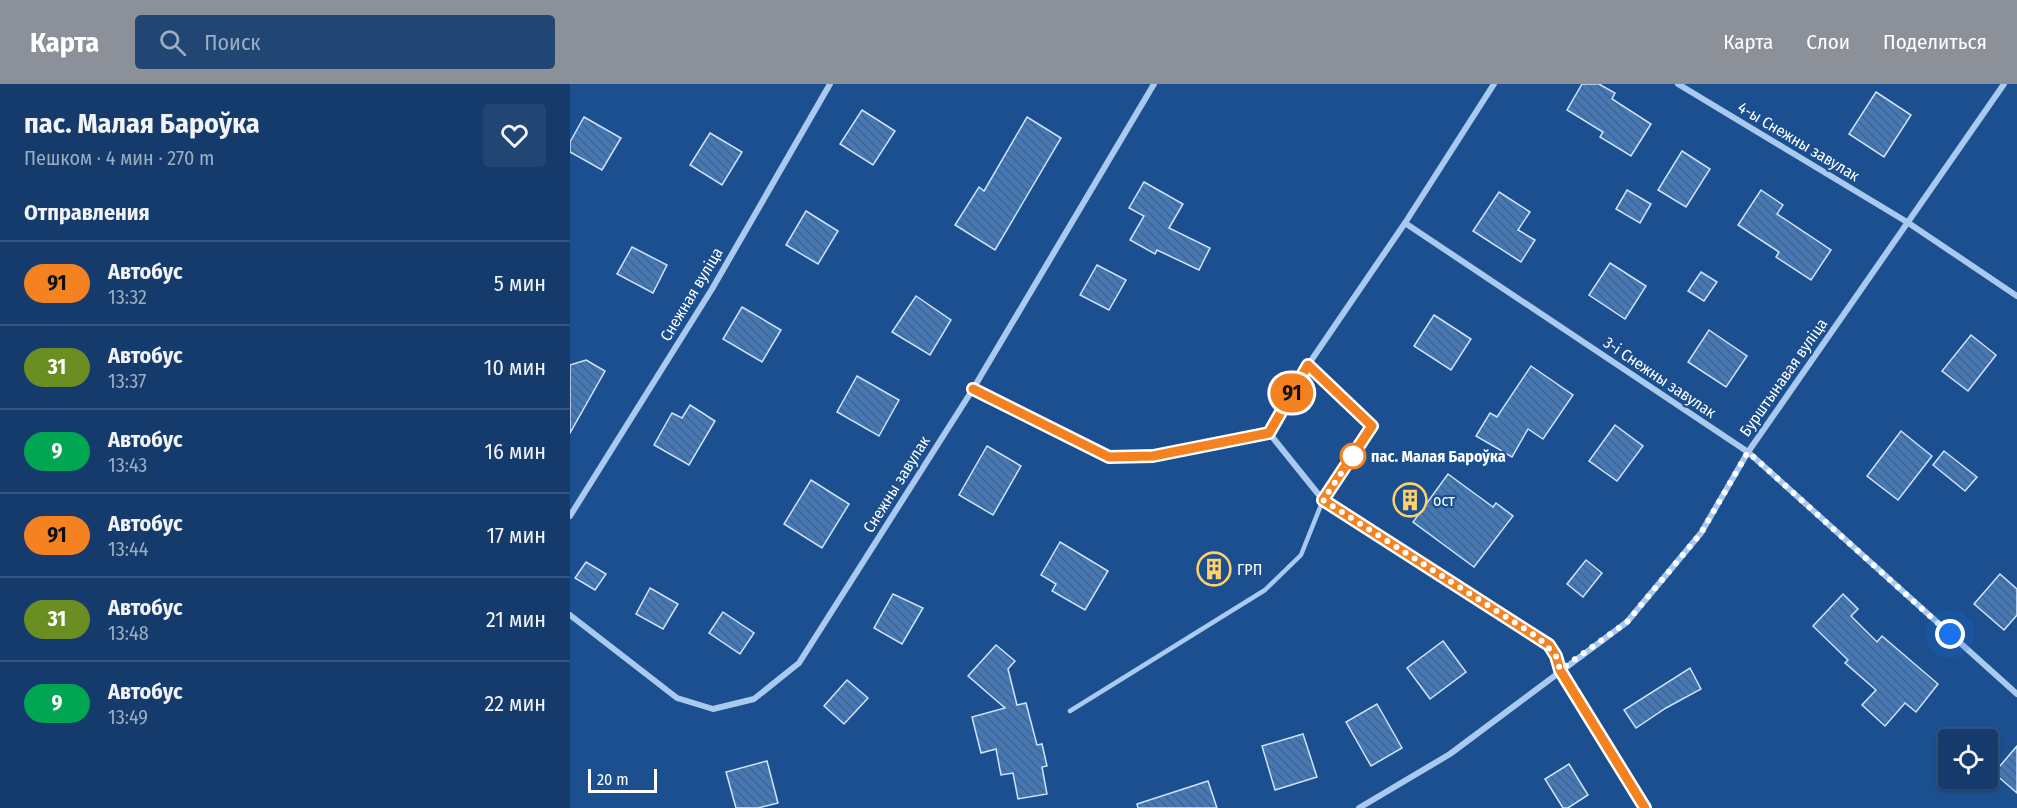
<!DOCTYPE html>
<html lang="ru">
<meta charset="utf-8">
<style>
:root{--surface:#143b6b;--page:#214673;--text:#f1f3f6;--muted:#9dadc1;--line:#33557e;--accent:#8c9099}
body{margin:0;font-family:"Fira Sans Condensed",sans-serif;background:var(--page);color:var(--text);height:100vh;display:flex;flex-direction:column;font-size:22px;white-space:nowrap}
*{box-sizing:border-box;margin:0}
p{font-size:20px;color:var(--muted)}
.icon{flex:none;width:33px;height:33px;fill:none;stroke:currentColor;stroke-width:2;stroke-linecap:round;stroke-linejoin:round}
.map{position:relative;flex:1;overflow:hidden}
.side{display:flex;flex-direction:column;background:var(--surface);width:570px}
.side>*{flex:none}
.badge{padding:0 12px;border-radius:20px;font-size:21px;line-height:39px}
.buttons{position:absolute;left:1368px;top:645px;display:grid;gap:12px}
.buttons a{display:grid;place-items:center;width:60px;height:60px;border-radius:6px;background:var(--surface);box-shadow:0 2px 4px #0004,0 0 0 2px var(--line);font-size:30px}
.scale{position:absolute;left:18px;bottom:15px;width:69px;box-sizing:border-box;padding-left:6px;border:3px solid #fff;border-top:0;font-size:16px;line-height:21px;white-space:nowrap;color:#fff;-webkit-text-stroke:4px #1b4f8f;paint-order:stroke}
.you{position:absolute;width:30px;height:30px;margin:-15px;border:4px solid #fff;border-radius:50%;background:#1a73e8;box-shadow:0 0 0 9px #1a73e833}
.map>.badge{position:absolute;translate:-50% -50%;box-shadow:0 0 0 3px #fff}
h2{padding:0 24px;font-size:22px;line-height:54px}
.round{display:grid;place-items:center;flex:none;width:63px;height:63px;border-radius:6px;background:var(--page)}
.headline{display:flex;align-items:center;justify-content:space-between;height:102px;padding:0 24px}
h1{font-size:28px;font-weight:700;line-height:45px}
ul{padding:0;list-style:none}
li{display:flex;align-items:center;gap:18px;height:84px;padding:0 24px;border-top:2px solid var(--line)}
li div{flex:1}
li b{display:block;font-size:22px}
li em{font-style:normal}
li .badge{min-width:66px;font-weight:700;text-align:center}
header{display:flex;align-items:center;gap:36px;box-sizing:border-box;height:84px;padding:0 30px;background:var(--accent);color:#fff}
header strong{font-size:28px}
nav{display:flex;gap:33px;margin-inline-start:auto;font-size:21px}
.search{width:420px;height:54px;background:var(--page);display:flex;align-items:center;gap:15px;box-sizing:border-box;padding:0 21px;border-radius:6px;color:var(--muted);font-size:22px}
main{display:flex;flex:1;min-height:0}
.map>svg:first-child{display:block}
</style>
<header>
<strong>Карта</strong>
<div class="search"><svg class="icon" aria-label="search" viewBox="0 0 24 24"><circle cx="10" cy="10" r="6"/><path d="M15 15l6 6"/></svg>Поиск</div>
<nav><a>Карта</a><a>Слои</a><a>Поделиться</a></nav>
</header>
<main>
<section class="side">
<div class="headline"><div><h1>пас. Малая Бароўка</h1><p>Пешком · 4 мин · 270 m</p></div><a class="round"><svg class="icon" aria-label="heart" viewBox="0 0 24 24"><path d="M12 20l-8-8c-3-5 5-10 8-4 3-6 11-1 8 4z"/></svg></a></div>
<h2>Отправления</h2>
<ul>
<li><span class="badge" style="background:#f58220;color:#111">91</span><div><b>Автобус</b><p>13:32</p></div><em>5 мин</em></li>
<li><span class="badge" style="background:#6b8e23;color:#fff">31</span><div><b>Автобус</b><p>13:37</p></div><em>10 мин</em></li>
<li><span class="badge" style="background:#00a651;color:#fff">9</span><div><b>Автобус</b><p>13:43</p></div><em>16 мин</em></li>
<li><span class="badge" style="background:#f58220;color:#111">91</span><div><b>Автобус</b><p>13:44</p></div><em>17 мин</em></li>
<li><span class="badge" style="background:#6b8e23;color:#fff">31</span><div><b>Автобус</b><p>13:48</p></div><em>21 мин</em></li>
<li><span class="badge" style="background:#00a651;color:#fff">9</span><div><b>Автобус</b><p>13:49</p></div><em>22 мин</em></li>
</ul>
</section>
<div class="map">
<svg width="1447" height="724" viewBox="0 0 1447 724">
<defs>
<pattern id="building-back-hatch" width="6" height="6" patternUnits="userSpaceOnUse" patternTransform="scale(1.5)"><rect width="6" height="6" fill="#4478b7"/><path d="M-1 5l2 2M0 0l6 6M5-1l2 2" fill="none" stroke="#486282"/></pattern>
</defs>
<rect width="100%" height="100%" fill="#1b4f8f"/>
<g fill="url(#building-back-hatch)" stroke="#cfe3fa" stroke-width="1.5">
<path d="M1012,0H1029L1045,9L1042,15L1081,40L1061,72L1030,53L1033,48L997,26Z"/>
<path d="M1306,8L1341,31L1314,73L1279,50Z"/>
<path d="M292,26L325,47L303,81L270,60Z"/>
<path d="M14,33L51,54L32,86L0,68V58Z"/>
<path d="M457,33L491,54L425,166L385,141L409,103L414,107Z"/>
<path d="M140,49L172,68L152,101L120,81Z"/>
<path d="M1112,67L1140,85L1116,123L1088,106Z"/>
<path d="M574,98L613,120L599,144L640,164L629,186L587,166L585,170L560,156L574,132L559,124Z"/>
<path d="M1057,106L1081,120L1070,139L1046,125Z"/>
<path d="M1191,106L1213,121L1207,130L1261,166L1241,196L1206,173L1209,168L1168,141Z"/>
<path d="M929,108L960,128L948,146L965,156L951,178L903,147Z"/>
<path d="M236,127L268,147L248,180L216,161Z"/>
<path d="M62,163L97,181L83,209L47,190Z"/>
<path d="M1040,179L1076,202L1055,235L1019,211Z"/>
<path d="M527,181L556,196L539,226L510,211Z"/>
<path d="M1131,188L1147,198L1134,217L1118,207Z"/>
<path d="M346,212L381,236L360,271L322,248Z"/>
<path d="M172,223L211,246L192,278L153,255Z"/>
<path d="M864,231L901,255L881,286L844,262Z"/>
<path d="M1139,246L1177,272L1156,303L1118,278Z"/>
<path d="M1401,251L1426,271L1398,307L1372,287Z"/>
<path d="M16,276L35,287L0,349V281Z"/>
<path d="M961,282L1003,311L973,355L958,345L942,373L906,352L920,329L927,333Z"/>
<path d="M287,292L329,316L309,352L267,328Z"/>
<path d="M120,321L145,337L119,381L84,361L102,329L112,334Z"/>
<path d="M1045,341L1073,362L1047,397L1019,377Z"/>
<path d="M1331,347L1362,372L1328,416L1297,392Z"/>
<path d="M417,362L451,382L423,431L389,411Z"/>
<path d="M1374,367L1407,393L1395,407L1363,381Z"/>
<path d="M878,390L923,423L926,419L943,432L904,483L843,438Z"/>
<path d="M241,396L279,420L252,464L214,440Z"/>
<path d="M490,458L538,487L515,526L482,507L486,500L471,491Z"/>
<path d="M1016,476L1032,489L1013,513L997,500Z"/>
<path d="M16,478L36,490L25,506L5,494Z"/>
<path d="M1430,490L1447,505V531L1434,546L1404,520Z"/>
<path d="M80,504L108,520L93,545L66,530Z"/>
<path d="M323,510L353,524L332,560L304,544Z"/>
<path d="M1273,510L1288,525L1281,532L1307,558L1312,552L1368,600L1346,628L1335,619L1315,642L1292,621L1306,606L1275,579L1278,576L1243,542Z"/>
<path d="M153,528L184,549L170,570L139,549Z"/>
<path d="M873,557L896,588L860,615L837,584Z"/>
<path d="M426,561L445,577L438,585L447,621L456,619L467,661L472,660L477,682L472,683L477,710L448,715L443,689L431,691L426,665L411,669L402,633L435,624L398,592Z"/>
<path d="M1120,584L1131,605L1096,624L1066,644L1054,626Z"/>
<path d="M277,596L298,614L274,640L254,622Z"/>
<path d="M807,620L832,664L801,682L776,638Z"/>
<path d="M733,650L747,693L705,706L692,662Z"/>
<path d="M1447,662V709L1424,689Z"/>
<path d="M197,677L208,719L188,724H166L156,688Z"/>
<path d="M999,680L1018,711L998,724H993L975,695Z"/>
<path d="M638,697L647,724H568L567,720Z"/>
</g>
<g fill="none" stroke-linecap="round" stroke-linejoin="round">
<path stroke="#a9c9ee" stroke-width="4.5" d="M500,627L695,506L731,471L753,416L802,342L738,281"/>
<g stroke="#a9c9ee" stroke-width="6">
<path d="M924,0L835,139L738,281L699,349L753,416L979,561L986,572L990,586L1075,724"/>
<path d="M1108,0L1337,138L1447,212"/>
<path d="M835,139L1178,368L1447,610"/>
<path d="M403,305L539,373L583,372L699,349"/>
<path d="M0,432L142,205L260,0"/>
<path d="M0,531L107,614L143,625L184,615L229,579L403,305L584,0"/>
<path d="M789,724L880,670L1057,538L1131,449L1178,368L1434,0"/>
</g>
</g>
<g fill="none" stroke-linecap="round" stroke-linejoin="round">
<defs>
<path id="line" d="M403,305L539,373L583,372L699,349L738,281L802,342L753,416L979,561L986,572L990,586L1075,724"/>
</defs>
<use href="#line" stroke="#fff" stroke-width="14"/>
<use href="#line" stroke="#f58220" stroke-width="9"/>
<path stroke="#fff" stroke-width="6" stroke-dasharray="0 10.8" d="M783,372L753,416L969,554L986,572L990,586L1057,538L1131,449L1178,368L1380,550"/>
</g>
<defs>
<symbol id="building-ring" viewBox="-11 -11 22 22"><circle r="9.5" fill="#1b4f8f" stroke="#ffd166" stroke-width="1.5"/><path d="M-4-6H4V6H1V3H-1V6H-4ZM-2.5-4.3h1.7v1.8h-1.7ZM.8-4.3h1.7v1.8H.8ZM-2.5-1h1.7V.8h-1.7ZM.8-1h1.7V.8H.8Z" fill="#ffd166"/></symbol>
</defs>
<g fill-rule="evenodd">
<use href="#building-ring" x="821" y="397" width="38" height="38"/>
<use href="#building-ring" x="625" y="466" width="38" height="38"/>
</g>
<circle fill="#fff" stroke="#f58220" stroke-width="3" cx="783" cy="372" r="12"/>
<g text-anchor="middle" stroke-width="4.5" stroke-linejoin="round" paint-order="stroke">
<g font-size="16" fill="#fff" stroke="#1b4f8f">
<text transform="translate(1229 57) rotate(31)" y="6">4-ы Снежны завулак</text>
<text transform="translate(121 210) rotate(-59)" y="6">Снежная вуліца</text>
<text transform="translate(1090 293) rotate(34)" y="6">3-і Снежны завулак</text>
<text transform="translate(1213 293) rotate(-55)" y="6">Бурштынавая вуліца</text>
<text transform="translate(326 400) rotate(-58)" y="6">Снежны завулак</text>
</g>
<g font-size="16" font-weight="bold" fill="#fff" stroke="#1b4f8f" text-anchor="start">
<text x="801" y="378">пас. Малая Бароўка</text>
</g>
<g font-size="16" fill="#fff" stroke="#1b4f8f" text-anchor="start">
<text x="863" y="422">ост</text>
<text x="667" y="491">ГРП</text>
</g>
</g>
</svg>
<div class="buttons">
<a><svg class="icon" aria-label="locate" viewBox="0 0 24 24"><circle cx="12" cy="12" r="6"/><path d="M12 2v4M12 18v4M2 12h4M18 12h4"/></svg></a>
</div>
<div class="scale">20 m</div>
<div class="you" style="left:1380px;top:550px"></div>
<b class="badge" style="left:722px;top:309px;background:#f58220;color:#111">91</b>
</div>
</main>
